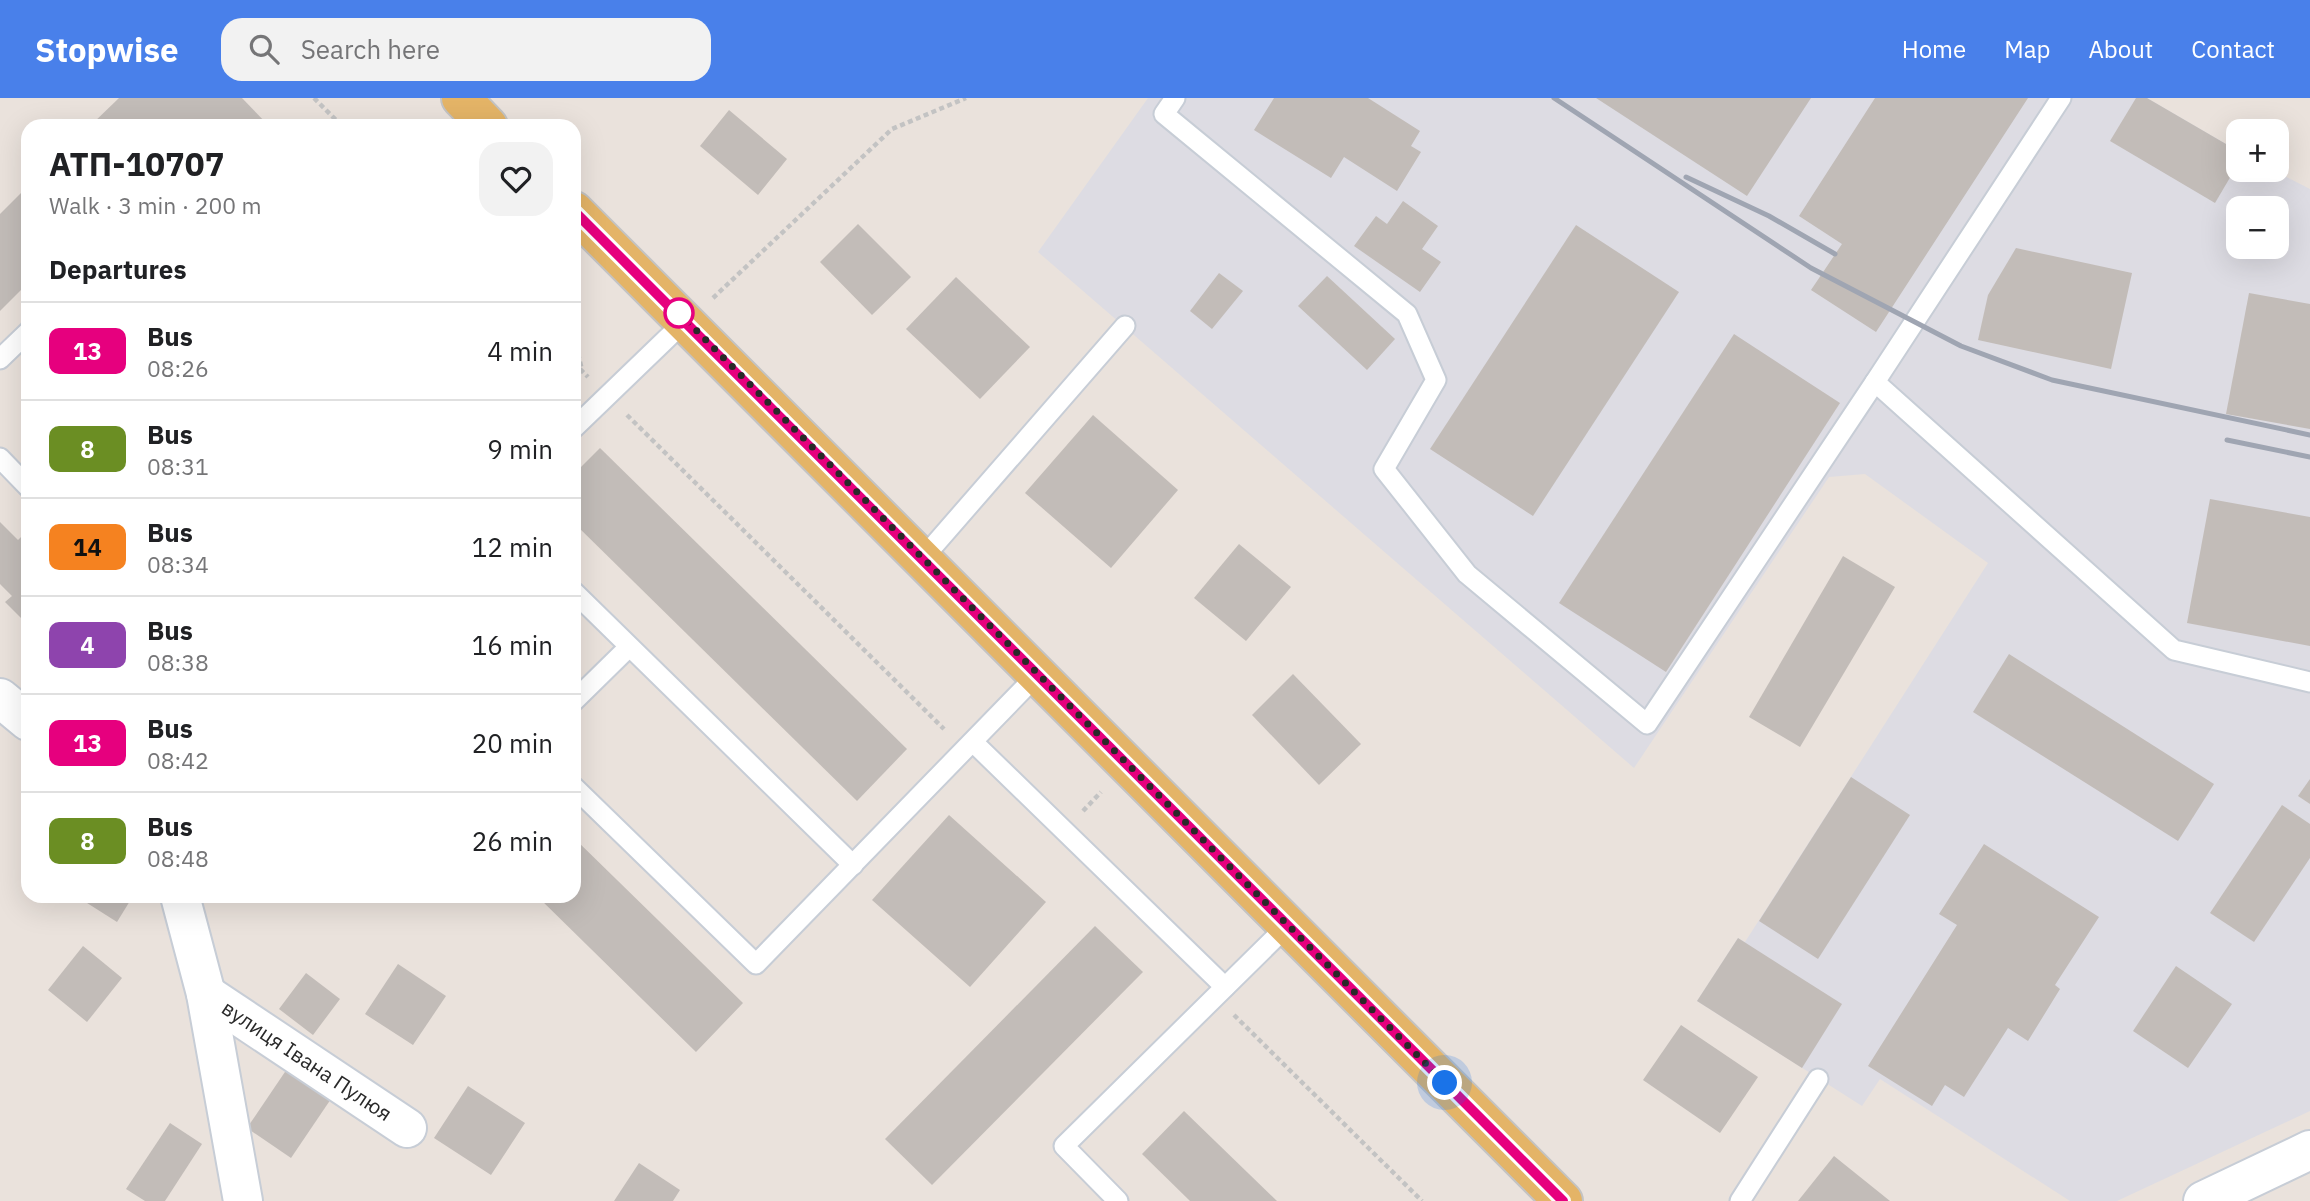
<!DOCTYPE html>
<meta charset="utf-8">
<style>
:root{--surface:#fff;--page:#f2f2f2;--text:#202124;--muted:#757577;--line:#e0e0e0;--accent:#4980ea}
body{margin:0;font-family:"IBM Plex Sans",sans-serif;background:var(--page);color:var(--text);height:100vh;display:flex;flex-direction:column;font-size:26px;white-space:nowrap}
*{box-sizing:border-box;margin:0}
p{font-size:23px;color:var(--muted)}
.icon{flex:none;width:38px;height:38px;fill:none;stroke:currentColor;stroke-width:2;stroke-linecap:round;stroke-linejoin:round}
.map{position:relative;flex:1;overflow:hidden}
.details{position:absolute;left:21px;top:21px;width:560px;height:784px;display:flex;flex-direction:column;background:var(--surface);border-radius:21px;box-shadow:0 7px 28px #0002}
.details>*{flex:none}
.badge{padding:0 14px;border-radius:10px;font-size:24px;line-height:46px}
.fabs{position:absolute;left:2226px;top:21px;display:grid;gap:14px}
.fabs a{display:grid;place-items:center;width:63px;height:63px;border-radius:14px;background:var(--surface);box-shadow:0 7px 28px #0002;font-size:35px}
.you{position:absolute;width:35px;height:35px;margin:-18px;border:5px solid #fff;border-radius:50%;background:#1a73e8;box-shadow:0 0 0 10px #1a73e833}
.map>.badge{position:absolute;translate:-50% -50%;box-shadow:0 0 0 4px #fff}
h2{padding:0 28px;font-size:26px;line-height:63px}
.round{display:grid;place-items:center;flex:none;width:74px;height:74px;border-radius:21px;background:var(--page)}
.head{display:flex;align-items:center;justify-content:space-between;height:119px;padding:0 28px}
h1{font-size:33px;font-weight:800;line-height:52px}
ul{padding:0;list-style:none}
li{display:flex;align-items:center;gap:21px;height:98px;padding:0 28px;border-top:2px solid var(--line)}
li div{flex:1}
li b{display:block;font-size:26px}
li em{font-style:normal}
li .badge{min-width:77px;font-weight:700;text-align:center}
header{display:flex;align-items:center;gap:42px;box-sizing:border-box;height:98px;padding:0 35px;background:var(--accent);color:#fff}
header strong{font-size:33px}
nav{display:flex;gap:38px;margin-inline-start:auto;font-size:24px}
.search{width:490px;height:63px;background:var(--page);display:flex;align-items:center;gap:18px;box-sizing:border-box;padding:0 24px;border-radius:21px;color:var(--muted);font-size:26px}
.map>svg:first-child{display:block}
</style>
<header>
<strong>Stopwise</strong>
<div class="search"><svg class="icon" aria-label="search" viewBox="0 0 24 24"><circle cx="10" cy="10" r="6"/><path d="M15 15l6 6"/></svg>Search here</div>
<nav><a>Home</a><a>Map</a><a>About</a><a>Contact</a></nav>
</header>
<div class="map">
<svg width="2310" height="1103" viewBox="0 0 2310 1103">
<rect width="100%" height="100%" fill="#eae2dc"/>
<path fill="#dddce3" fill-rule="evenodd" d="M1148,0H2147L2238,53V72H2273L2310,91V1013L2117,1103H2070L1880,981L1862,1008L1697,903L1738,840L1745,844L1988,465L1865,376L1829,379L1634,670L1038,154ZM2238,110H2277V149H2238Z"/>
<g fill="#c2bcb8">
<path d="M119,0H242L269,28H90Z"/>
<path d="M1274,0H1368L1420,33L1411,48L1421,54L1397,93L1344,59L1331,80L1254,32Z"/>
<path d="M1596,0H1811L1747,98Z"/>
<path d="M1875,0H2028L1876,234L1811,192L1842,146L1799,118Z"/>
<path d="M2136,0H2147L2238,53V66L2215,105L2110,43Z"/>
<path d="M729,12L787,61L758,97L700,48Z"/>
<path d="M28,88V185L0,213V116Z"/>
<path d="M1403,103L1438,128L1422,151L1441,164L1420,194L1354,148L1376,118L1387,126Z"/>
<path d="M858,126L911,179L872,217L820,164Z"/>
<path d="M1576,127L1679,194L1533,418L1430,351Z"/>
<path d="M2016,150L2132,175L2111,271L1978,242L1988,197Z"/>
<path d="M1219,175L1243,193L1212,231L1190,213Z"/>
<path d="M1327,178L1395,241L1367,272L1298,208Z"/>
<path d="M956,179L1030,249L980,301L906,231Z"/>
<path d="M2249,195L2310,206V331L2226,316Z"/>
<path d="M1734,236L1840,305L1666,574L1559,505Z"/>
<path d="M1093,317L1178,392L1111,470L1025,395Z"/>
<path d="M600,350L907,651L857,703L574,425V376Z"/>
<path d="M2210,401L2310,419V548L2187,525Z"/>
<path d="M0,424L18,442L28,432V527L5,504L12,498L0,486Z"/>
<path d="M1239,446L1291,489L1246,543L1194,500Z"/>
<path d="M1843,458L1895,489L1800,649L1749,619Z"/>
<path d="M2009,556L2214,686L2178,743L1973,614Z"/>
<path d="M1293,576L1361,646L1319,687L1252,617Z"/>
<path d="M1851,679L1910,717L1818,861L1759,823Z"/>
<path d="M2310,681V706L2298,698Z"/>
<path d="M2282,707L2310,726V760L2254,844L2210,815Z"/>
<path d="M949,717L1046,804L970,889L872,802Z"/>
<path d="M574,740L743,905L696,954L537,798H574Z"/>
<path d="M1984,746L2099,819L2055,887L2060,891L2028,943L2008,930L1964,999L1945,987L1932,1008L1868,968L1957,827L1939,816Z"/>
<path d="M76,798H133L117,824Z"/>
<path d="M1095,828L1143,874L932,1087L885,1041Z"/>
<path d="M1738,840L1842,906L1802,970L1697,903Z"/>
<path d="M83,848L122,880L87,924L48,892Z"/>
<path d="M398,866L446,898L413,947L365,916Z"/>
<path d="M2176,868L2232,906L2188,970L2133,933Z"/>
<path d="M306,875L340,901L313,937L279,911Z"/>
<path d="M1681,927L1758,979L1720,1035L1643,982Z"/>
<path d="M291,965L335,995L291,1060L247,1030Z"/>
<path d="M468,988L525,1025L491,1077L434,1040Z"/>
<path d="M1184,1013L1277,1103H1190L1142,1056Z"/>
<path d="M170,1025L202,1046L165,1103H145L126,1091Z"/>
<path d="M1834,1058L1890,1103H1798Z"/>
<path d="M639,1065L680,1092L673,1103H614Z"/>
</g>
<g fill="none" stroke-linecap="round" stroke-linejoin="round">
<defs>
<g id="service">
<path d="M1175,0L1164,16L1407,216L1436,282L1384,371L1467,476L1647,626L1875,284"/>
<path d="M2061,0L1875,284L2174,552L2310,584"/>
<path d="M0,261L28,234"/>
<path d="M574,330L685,223"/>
<path d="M0,360L28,389"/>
<path d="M923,460L1125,228"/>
<path d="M574,494L853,767"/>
<path d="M574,603L629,549"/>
<path d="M973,644L1225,889"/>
<path d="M574,689L756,866L1037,577"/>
<path d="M1118,1103L1064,1048L1287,828"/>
<path d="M1740,1103L1818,981"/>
</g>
<g id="minor">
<path d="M0,600L28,623"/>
<path d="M180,798L206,896L243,1103"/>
<path id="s1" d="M206,896L407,1030"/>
</g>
<path id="tertiary" d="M2203,1103L2310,1052"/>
<g id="primary">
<path d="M461,0L488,28"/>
<path d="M574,113L1563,1103"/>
</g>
</defs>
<use href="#service" stroke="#c7cdd6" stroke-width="23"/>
<use href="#minor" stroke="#c7cdd6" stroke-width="42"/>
<use href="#tertiary" stroke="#c7cdd6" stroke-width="42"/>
<use href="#primary" stroke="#c3c3c3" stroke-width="42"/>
<g stroke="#c3c3c3" stroke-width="4.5" stroke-dasharray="5 3.5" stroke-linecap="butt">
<path d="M314,0L342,28"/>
<path d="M713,200L892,31L966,0"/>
<path d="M574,239L582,272"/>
<path d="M574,265L588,279"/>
<path d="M627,317L944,631"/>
<path d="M1083,713L1101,694"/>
<path d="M1234,917L1422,1103"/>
</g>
<use href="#service" stroke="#fff" stroke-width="19"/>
<use href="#minor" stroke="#fff" stroke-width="38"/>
<use href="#tertiary" stroke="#fff" stroke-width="38"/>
<use href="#primary" stroke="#e4b467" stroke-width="38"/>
<g stroke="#9fa5b2" stroke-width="5">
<path d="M1554,0L1811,170L1961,248L2052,282L2310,337"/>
<path d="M1686,79L1769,118L1835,156"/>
<path d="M2227,342L2310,359"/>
</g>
</g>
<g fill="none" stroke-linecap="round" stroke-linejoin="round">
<defs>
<path id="line" d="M574,113L1563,1103"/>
</defs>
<use href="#line" stroke="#fff" stroke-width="16"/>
<use href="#line" stroke="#e6007e" stroke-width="10"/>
<path stroke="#292929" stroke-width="7" stroke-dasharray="0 12.6" d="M679,215L1445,985"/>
</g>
<circle fill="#fff" stroke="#e6007e" stroke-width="3.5" cx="679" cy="215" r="14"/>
<g text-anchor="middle" stroke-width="5" stroke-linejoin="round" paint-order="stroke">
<g font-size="21" fill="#292929" stroke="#fff">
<text dy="7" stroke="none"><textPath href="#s1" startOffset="121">вулиця Івана Пулюя</textPath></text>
</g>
</g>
</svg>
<div class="fabs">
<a>+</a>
<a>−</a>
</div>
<div class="you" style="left:1445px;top:985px"></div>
<section class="details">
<div class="head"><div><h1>АТП-10707</h1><p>Walk · 3 min · 200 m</p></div><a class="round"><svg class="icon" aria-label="heart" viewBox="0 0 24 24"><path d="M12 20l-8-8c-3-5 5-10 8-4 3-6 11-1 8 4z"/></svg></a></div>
<h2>Departures</h2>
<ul>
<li><span class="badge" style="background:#e6007e;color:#fff">13</span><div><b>Bus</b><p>08:26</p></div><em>4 min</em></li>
<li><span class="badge" style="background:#6b8e23;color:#fff">8</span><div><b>Bus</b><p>08:31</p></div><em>9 min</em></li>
<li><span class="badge" style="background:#f58220;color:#111">14</span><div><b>Bus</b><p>08:34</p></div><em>12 min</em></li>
<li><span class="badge" style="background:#8e44ad;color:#fff">4</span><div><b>Bus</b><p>08:38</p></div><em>16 min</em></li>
<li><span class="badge" style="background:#e6007e;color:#fff">13</span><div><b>Bus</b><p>08:42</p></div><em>20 min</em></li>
<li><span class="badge" style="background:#6b8e23;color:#fff">8</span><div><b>Bus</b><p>08:48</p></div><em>26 min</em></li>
</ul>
</section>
</div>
